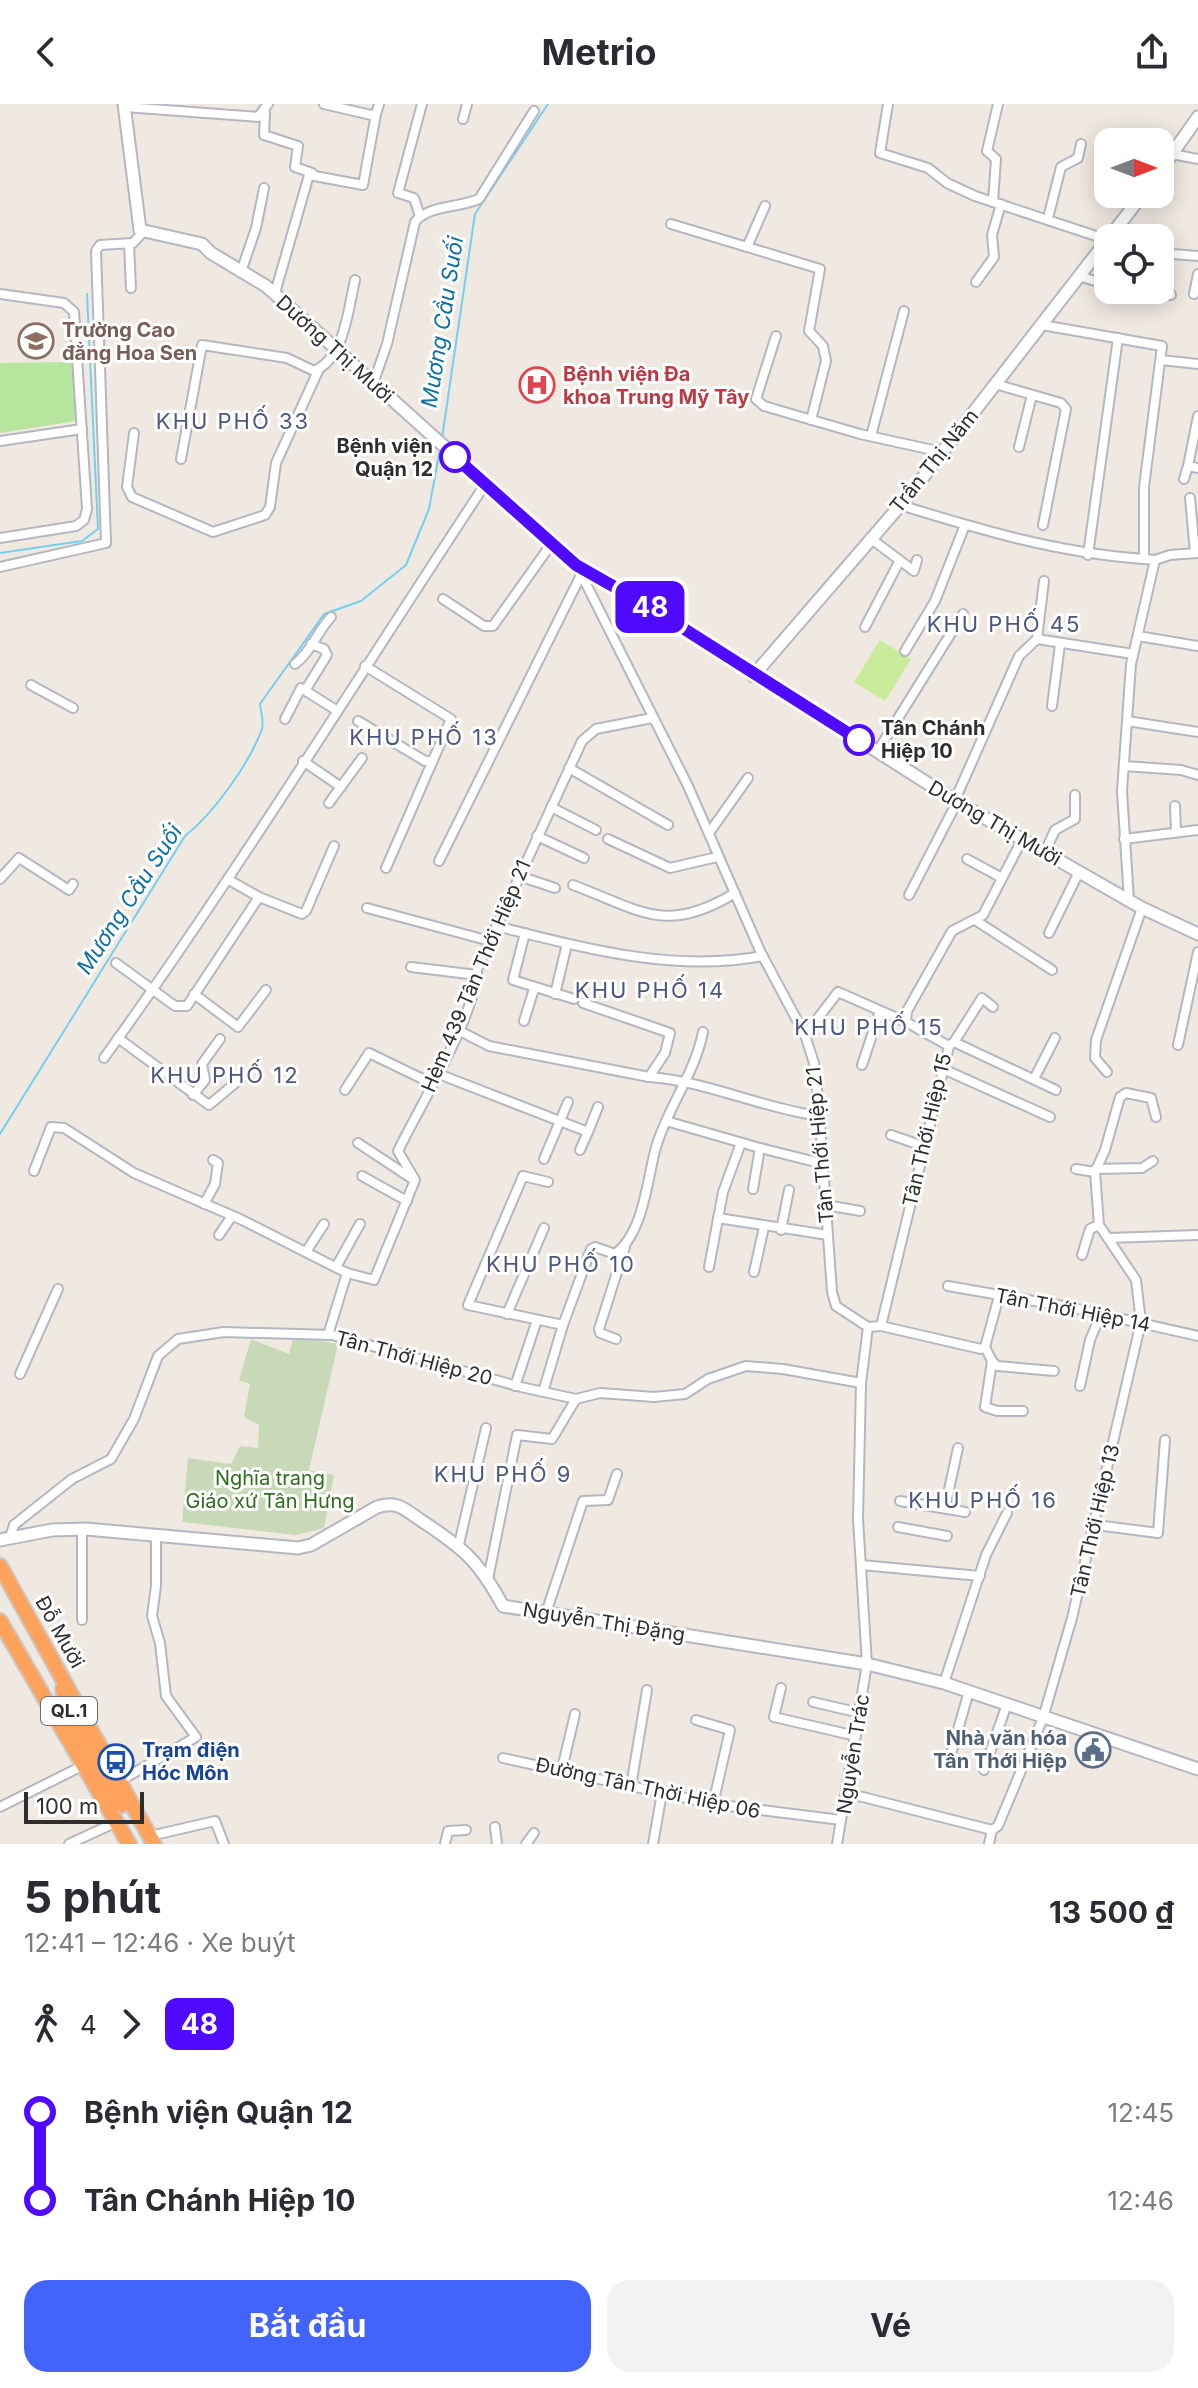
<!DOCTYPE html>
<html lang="vi">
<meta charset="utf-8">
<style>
:root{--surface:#fff;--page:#f2f2f3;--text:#2b2b33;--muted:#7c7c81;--accent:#4264fb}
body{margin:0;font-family:Inter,sans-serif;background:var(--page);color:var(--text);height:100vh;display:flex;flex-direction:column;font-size:30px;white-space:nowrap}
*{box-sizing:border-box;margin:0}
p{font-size:26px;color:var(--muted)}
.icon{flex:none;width:44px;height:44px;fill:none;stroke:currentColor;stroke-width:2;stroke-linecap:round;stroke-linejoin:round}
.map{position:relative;height:1740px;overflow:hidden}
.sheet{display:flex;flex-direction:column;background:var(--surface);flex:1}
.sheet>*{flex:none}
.badge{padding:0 16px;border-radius:12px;font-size:28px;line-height:52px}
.needle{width:52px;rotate:90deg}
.controls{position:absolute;left:1094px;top:24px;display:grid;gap:16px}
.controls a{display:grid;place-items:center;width:80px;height:80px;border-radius:16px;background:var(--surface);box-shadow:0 4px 20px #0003;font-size:40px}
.scale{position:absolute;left:24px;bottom:20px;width:120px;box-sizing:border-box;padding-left:8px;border:4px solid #2e2e2e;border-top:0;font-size:22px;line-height:28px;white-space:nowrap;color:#2e2e2e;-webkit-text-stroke:6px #fff;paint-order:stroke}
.map>.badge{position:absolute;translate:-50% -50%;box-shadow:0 0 0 4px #fff}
.legs{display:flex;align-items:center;gap:12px;height:88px;padding:0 24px;font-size:26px}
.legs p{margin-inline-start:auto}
.head{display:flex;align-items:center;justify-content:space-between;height:136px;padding:0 24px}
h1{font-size:44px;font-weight:700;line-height:60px}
.action{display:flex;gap:16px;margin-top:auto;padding:16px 24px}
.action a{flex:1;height:92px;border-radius:24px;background:var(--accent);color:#fff;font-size:32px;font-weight:700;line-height:92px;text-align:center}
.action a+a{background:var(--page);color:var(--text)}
ul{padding:0 24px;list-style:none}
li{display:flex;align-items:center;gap:28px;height:88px;font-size:30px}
li i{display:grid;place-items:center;width:12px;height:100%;margin:0 10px;background:currentColor}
li i::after{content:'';width:20px;height:20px;margin:-10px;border:6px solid;border-radius:50%;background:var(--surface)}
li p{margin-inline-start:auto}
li:first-child i{background:linear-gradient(#0000 50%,currentColor 0)}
li:last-child i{background:linear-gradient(currentColor 50%,#0000 0)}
header{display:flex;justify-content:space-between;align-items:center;height:104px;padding:0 24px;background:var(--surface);font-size:36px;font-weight:700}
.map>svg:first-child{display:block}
</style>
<header><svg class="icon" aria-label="back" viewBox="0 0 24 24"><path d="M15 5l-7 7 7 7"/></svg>Metrio<svg class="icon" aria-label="share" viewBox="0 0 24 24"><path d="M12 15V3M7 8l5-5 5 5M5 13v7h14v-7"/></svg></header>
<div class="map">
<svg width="1198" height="1740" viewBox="0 0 1198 1740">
<rect width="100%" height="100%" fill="#efe9e1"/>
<path fill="#b6e59e" d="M73,258L75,317L0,329V259Z"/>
<path fill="#c8d9b8" d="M294,1232L338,1240L309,1366L334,1371L324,1424L296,1431L182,1418L188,1354L231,1360L240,1342L258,1344L259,1321L244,1313L250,1280L239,1276L251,1235L289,1250Z"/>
<path fill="#c9ec9a" d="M880,536L911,555L885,597L854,578Z"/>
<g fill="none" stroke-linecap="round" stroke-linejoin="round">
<g stroke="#75cff0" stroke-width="2">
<path d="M442,334L475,110L548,0"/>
<path d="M0,449L82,437L98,425L87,190"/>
<path d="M0,1030L185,732C214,709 249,660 262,625C264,618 261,608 260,600L324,510L361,497L406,461L429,405L440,345"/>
</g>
<defs>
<g id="street">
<path d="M324,0L371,11L376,10L379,0"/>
<path d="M888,0L880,49L928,64L947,79L975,92L1108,136"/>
<path d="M125,3L258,13L268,0"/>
<path d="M265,9L264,31L298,42L295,63L312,69"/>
<path d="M463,15L467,0"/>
<path d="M1172,50L1198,55"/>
<path d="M993,98L996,55L987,47L998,0"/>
<path d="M420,112L414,94L398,89L422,0"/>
<path d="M1048,114L1061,63L1078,54L1081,40"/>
<path d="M671,120L820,165L809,227L823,242L826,257L811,316"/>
<path d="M1113,129L1124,134"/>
<path d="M129,140L131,184"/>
<path d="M747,143L765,102"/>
<path d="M1160,149L1198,152"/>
<path d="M242,165L256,124L264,84"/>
<path d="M1079,172L1108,181"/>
<path d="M976,178L994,153L992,131L1001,100"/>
<path d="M1139,186L1171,191"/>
<path d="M275,189L309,71L363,81L376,10"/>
<path d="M0,190L64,199L74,208L87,405L84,416L76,422L0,434"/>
<path d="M1194,190L1198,170"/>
<path d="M1042,221L1162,242L1144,383V455L1155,456L1131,560L1122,687L1129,797"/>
<path d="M776,232L756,295L764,302L860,330L942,348"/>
<path d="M1161,256L1198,260"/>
<path d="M373,280L387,240L415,118C428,101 459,104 479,95L534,7"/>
<path d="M995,280L1061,299L1066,305L1043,421"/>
<path d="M1198,312L1188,362L1198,364"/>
<path d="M134,329L127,383L132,393L213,428L265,411L270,403L276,359L319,265"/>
<path d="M871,332L904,207"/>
<path d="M0,337L82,325"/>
<path d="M1019,343L1032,291"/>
<path d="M181,355L202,241L287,254L314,267C345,254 348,205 355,176"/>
<path d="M1184,375L1188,362"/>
<path d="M1190,394L1195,449"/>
<path d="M900,401C981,426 1058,449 1144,455"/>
<path d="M870,434L914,467L917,456"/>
<path d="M1088,451L1118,234"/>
<path d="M1155,456L1170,451L1197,449"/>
<path d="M577,462L688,682L761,849L805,931L814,959L819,1004L832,1188L836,1202L868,1223L861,1279L858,1415L867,1560L837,1740"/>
<path d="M0,463L106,439L96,147L100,141L133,139L143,128"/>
<path d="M1044,477L1037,535L1133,550"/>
<path d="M443,495L484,522H493L552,439"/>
<path d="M865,523L899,458"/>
<path d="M1138,532L1198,542"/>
<path d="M905,547L935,497L965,421"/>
<path d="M295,560C311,548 317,528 331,513"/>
<path d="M365,562L451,615L386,764"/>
<path d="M31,581L73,604"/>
<path d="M306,585L327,551L324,545L311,540"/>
<path d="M1052,602L1060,540"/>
<path d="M285,615L301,584L336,606"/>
<path d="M358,617L425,657H432"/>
<path d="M1127,617L1198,628"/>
<path d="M877,648L963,510"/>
<path d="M303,657L341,683"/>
<path d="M1124,662L1181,666L1198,671"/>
<path d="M569,664L668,721"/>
<path d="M955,696L1019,552L1037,535"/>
<path d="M329,699L362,654"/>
<path d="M1175,702L1176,728"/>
<path d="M551,703L596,726"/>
<path d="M709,729L748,674"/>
<path d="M537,732L584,754"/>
<path d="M608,735L670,764L717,753"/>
<path d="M1124,735L1198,726"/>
<path d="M1045,748L1055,726L1075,715V691"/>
<path d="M967,755L1002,774"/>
<path d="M439,757L580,473"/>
<path d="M519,772L555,784"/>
<path d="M0,775L19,754L69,786L73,780"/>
<path d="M229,776L259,793"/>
<path d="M573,781C642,807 666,831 735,789"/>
<path d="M909,791L957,698"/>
<path d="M367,804L490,837"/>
<path d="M975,816L1052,866"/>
<path d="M496,822C584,844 673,869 763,852"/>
<path d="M525,829L513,876L574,895"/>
<path d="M1049,829L1079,768"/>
<path d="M116,859L175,902H187L259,793L302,810L306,807L334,742"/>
<path d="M411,863L477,871"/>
<path d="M194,890L238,923L266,886"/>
<path d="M555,890L567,840"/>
<path d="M524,917L534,885"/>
<path d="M458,926L489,942L649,973L665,949L670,929L583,899"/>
<path d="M805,931L838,888L906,918"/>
<path d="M118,934L209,1001L245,971"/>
<path d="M954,938L982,894L993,903"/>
<path d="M1178,941L1198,848"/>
<path d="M949,942L954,938L1056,986"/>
<path d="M104,954C239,767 359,571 486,379"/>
<path d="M862,961L880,907"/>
<path d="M941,964L1050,1013"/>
<path d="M1107,968L1095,954L1096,936L1142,804"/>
<path d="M436,969L588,1028L598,1003"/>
<path d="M649,973C707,977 761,1004 819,1012"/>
<path d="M1034,975L1055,934"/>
<path d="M345,986L369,949L431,979"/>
<path d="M193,991L205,976L202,960L220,935"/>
<path d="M666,1017L760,1044L753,1085"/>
<path d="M891,1031L923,1042"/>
<path d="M358,1039L414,1076"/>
<path d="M760,1044L824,1060"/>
<path d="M580,1046L588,1028"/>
<path d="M544,1055L568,998"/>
<path d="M1096,1065L1142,1064L1153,1057"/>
<path d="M34,1067L51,1023L64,1024L134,1069L240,1115L347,1169L328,1231"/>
<path d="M1095,1068L1105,1046L1120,993L1126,989L1151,994L1156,1013"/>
<path d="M362,1072L407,1097"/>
<path d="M548,1078L523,1072L468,1201L563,1221L591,1145L595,1143L615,1150C644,1129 647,1075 656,1043C668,1003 695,969 703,928"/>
<path d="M204,1100L215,1080L218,1059L213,1056"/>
<path d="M826,1101L860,1107"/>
<path d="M718,1114L828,1131"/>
<path d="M781,1126L789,1086"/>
<path d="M219,1131L232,1112"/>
<path d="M1108,1134L1198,1131"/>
<path d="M306,1148L324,1120"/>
<path d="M1082,1151L1090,1125L1099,1121"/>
<path d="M336,1163L360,1120"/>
<path d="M709,1163L723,1088L741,1039"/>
<path d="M754,1168L764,1123"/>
<path d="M347,1169L374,1176L415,1076L398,1047C419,1003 477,910 477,865L582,637L596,625L652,614"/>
<path d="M948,1182L1074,1204L1198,1232"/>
<path d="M507,1210L544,1124"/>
<path d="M881,1222L981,1245L985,1243L999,1192"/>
<path d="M868,1223L881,1222L949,942L906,918L907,907L952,827L983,811L1023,734"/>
<path d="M616,1235L600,1229L599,1225L625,1143"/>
<path d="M985,1243L992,1257L985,1303L997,1307H1023"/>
<path d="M992,1257L997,1262L1054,1267"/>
<path d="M20,1270L58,1185"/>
<path d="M515,1282L537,1216"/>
<path d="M1080,1282L1090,1236L1101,1210"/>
<path d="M543,1288L563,1221"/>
<path d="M900,1397L965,1408"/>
<path d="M945,1404L958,1344"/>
<path d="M1096,1421L1158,1429L1165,1336"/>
<path d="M898,1423L947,1432"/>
<path d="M10,1433L14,1421L72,1375L111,1355L134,1315L158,1252L178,1235L224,1228L332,1231L521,1283L576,1295L600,1289L654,1293L685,1290L708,1275L746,1262L783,1265L861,1279"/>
<path d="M459,1440L486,1324"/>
<path d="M861,1461L980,1472"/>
<path d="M488,1475L517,1331L552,1335L576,1295"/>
<path d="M546,1509L583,1397L608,1396L617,1370"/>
<path d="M82,1516V1425"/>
<path d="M944,1579L986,1451L1007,1409"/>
<path d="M781,1584L774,1613L856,1632"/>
<path d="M813,1598L860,1609"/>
<path d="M696,1616L730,1626L713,1700"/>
<path d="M503,1654L713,1700L841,1716"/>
<path d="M949,1657L969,1587"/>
<path d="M562,1665L575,1610"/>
<path d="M984,1666L1007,1600"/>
<path d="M120,1677L196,1633L166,1592L160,1539L152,1512L156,1482V1430"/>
<path d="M631,1682L647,1586"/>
<path d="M847,1689L992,1726L998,1722L1043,1614L1072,1514L1141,1218L1136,1176L1099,1121L1095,1068L1076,1065"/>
<path d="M0,1703L84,1661"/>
<path d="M495,1723L497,1740"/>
<path d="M150,1732L215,1717L224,1740"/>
<path d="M69,1740L108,1722"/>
<path d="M445,1740L448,1727L466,1726"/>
<path d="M526,1740L534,1729"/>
<path d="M653,1740L662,1689"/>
<path d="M989,1740L992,1726"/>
</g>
<g id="secondary">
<path d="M124,0L140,126L202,140L211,149L266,182L576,461L648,502L957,698L1142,804L1198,830"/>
<path d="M1160,67L1198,13"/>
<path d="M1109,134L1143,90"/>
<path d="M753,572L910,390L1108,135"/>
<path d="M0,1436L52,1426L86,1425L298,1444L311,1441L377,1403C398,1396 405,1406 422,1417C464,1445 478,1456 503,1502L867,1560L944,1579L1198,1665"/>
</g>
<g id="highway">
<path d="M0,1462L154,1740"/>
<path d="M0,1517L129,1740"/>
<path d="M63,1585L66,1602L122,1701"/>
</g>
</defs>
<use href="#street" stroke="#b4b7c1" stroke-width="12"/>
<use href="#secondary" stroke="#b4b7c1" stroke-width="15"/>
<use href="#highway" stroke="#c9c9c9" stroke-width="18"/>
<use href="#street" stroke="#fff" stroke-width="8"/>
<use href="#secondary" stroke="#fff" stroke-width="11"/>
<use href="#highway" stroke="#ffa35c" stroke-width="14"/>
</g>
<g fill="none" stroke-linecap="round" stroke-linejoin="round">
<defs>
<path id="line-1" d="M455,353L576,461L648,502L859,636"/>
</defs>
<use href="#line-1" stroke="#fff" stroke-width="18"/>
<use href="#line-1" stroke="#4f0aff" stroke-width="12"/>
</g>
<defs>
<symbol id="university-ring" viewBox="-11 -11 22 22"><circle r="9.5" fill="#fff" stroke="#8d6e63" stroke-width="1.5"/><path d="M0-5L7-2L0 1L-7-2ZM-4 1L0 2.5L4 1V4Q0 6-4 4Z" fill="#8d6e63"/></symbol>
<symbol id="hospital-ring" viewBox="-11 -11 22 22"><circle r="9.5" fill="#fff" stroke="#e0444e" stroke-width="1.5"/><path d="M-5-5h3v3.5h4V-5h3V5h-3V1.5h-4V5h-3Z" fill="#e0444e"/></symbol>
<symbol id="civic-ring" viewBox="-11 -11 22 22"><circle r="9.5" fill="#fff" stroke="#5c6f8a" stroke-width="1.5"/><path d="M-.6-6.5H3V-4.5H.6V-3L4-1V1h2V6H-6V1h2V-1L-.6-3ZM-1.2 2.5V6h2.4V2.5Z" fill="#5c6f8a"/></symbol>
<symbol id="bus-ring" viewBox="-11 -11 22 22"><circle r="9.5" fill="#fff" stroke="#1a4fb4" stroke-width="1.5"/><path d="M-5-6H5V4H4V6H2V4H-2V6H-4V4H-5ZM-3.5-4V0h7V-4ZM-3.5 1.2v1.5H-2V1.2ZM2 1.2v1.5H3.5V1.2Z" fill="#1a4fb4"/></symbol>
</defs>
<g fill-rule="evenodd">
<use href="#university-ring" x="16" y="217" width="40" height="40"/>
<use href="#hospital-ring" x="517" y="261" width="40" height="40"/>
<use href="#civic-ring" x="1073" y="1626" width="40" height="40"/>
<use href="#bus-ring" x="96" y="1638" width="40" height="40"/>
</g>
<g fill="#fff" stroke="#4f0aff" stroke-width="4">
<circle cx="455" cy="353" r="14"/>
<circle cx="859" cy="636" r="14"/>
</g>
<g text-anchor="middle" stroke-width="6" stroke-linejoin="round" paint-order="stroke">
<rect fill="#fff" stroke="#6d6d6d" stroke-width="2" x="41" y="1593" width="56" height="28" rx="6"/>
<g font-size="18" font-weight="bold" fill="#2e2e2e">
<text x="69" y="1613">QL.1</text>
</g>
<g font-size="20" font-weight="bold" fill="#785e54" stroke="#fff" text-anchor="start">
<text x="62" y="233">Trường Cao<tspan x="62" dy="23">đẳng Hoa Sen</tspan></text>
</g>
<g font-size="20" fill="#2e2e2e" stroke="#fff">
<text transform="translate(335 245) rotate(42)" y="7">Dương Thị Mười</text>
<text transform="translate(934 357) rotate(-51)" y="7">Trần Thị Năm</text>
<text transform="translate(995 719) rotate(30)" y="7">Dương Thị Mười</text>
<text transform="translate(476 872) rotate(-67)" y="7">Hẻm 439 Tân Thới Hiệp 21</text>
<text transform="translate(927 1026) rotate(-77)" y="7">Tân Thới Hiệp 15</text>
<text transform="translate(820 1041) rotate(-95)" y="7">Tân Thới Hiệp 21</text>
<text transform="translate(1073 1206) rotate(11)" y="7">Tân Thới Hiệp 14</text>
<text transform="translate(414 1254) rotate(15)" y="7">Tân Thới Hiệp 20</text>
<text transform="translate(1095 1417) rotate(-77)" y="7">Tân Thới Hiệp 13</text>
<text transform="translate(604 1518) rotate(9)" y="7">Nguyễn Thị Đặng</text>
<text transform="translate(60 1528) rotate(61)" y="7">Đỗ Mười</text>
<text transform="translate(853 1650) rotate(-81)" y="7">Nguyễn Trác</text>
<text transform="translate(648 1684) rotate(12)" y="7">Đường Tân Thời Hiệp 06</text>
</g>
<g font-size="20" font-weight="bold" fill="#be3a42" stroke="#fff" text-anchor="start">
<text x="563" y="277">Bệnh viện Đa<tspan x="563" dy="23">khoa Trung Mỹ Tây</tspan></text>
</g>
<g font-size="20" font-weight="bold" fill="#2e2e2e" stroke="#fff" text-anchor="end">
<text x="433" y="349">Bệnh viện<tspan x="433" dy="23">Quận 12</tspan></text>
<text x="881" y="631" text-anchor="start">Tân Chánh<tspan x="881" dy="23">Hiệp 10</tspan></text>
</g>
<g font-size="20" fill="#2c6e1b" stroke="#fff">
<text x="270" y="1381">Nghĩa trang<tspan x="270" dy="23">Giáo xứ Tân Hưng</tspan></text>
</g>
<g font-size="20" font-weight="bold" fill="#4e5e75" stroke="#fff" text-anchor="end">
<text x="1067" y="1641">Nhà văn hóa<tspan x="1067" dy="23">Tân Thới Hiệp</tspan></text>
</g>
<g font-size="20" font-weight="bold" fill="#164399" stroke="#fff" text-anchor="start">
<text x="142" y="1653">Trạm điện<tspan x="142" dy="23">Hóc Môn</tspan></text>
</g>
<g font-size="22" font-style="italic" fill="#0d6fa3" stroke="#fff">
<text transform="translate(442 218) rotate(-81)" y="8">Mương Cầu Suối</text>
<text transform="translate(129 795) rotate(-57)" y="8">Mương Cầu Suối</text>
</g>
<g font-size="22" letter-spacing="2" fill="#4d5680" stroke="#fff">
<text x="233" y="325">KHU PHỐ 33</text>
<text x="1004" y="528">KHU PHỐ 45</text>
<text x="424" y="641">KHU PHỐ 13</text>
<text x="650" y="894">KHU PHỐ 14</text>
<text x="869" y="931">KHU PHỐ 15</text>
<text x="225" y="979">KHU PHỐ 12</text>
<text x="561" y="1168">KHU PHỐ 10</text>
<text x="503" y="1378">KHU PHỐ 9</text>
<text x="983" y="1404">KHU PHỐ 16</text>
</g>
</g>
</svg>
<div class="controls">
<a><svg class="needle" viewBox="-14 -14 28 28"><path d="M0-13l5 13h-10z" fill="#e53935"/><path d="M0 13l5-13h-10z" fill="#7c7c81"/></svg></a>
<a><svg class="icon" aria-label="locate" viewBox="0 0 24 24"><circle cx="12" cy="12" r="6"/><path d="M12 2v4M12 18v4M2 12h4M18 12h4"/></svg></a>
</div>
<div class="scale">100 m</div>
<b class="badge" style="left:650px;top:503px;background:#4f0aff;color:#fff">48</b>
</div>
<section class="sheet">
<div class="head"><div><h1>5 phút</h1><p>12:41 – 12:46 · Xe buýt</p></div><b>13 500 ₫</b></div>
<div class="legs"><svg class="icon" aria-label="walk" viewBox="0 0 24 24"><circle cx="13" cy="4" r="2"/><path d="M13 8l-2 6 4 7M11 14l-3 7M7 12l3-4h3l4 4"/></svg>4<svg class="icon" aria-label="forward" viewBox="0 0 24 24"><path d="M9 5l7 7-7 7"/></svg><b class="badge" style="background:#4f0aff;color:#fff">48</b></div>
<ul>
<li><i style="color:#4f0aff"></i><b>Bệnh viện Quận 12</b><p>12:45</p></li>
<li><i style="color:#4f0aff"></i><b>Tân Chánh Hiệp 10</b><p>12:46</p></li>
</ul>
<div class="action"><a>Bắt đầu</a><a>Vé</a></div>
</section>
